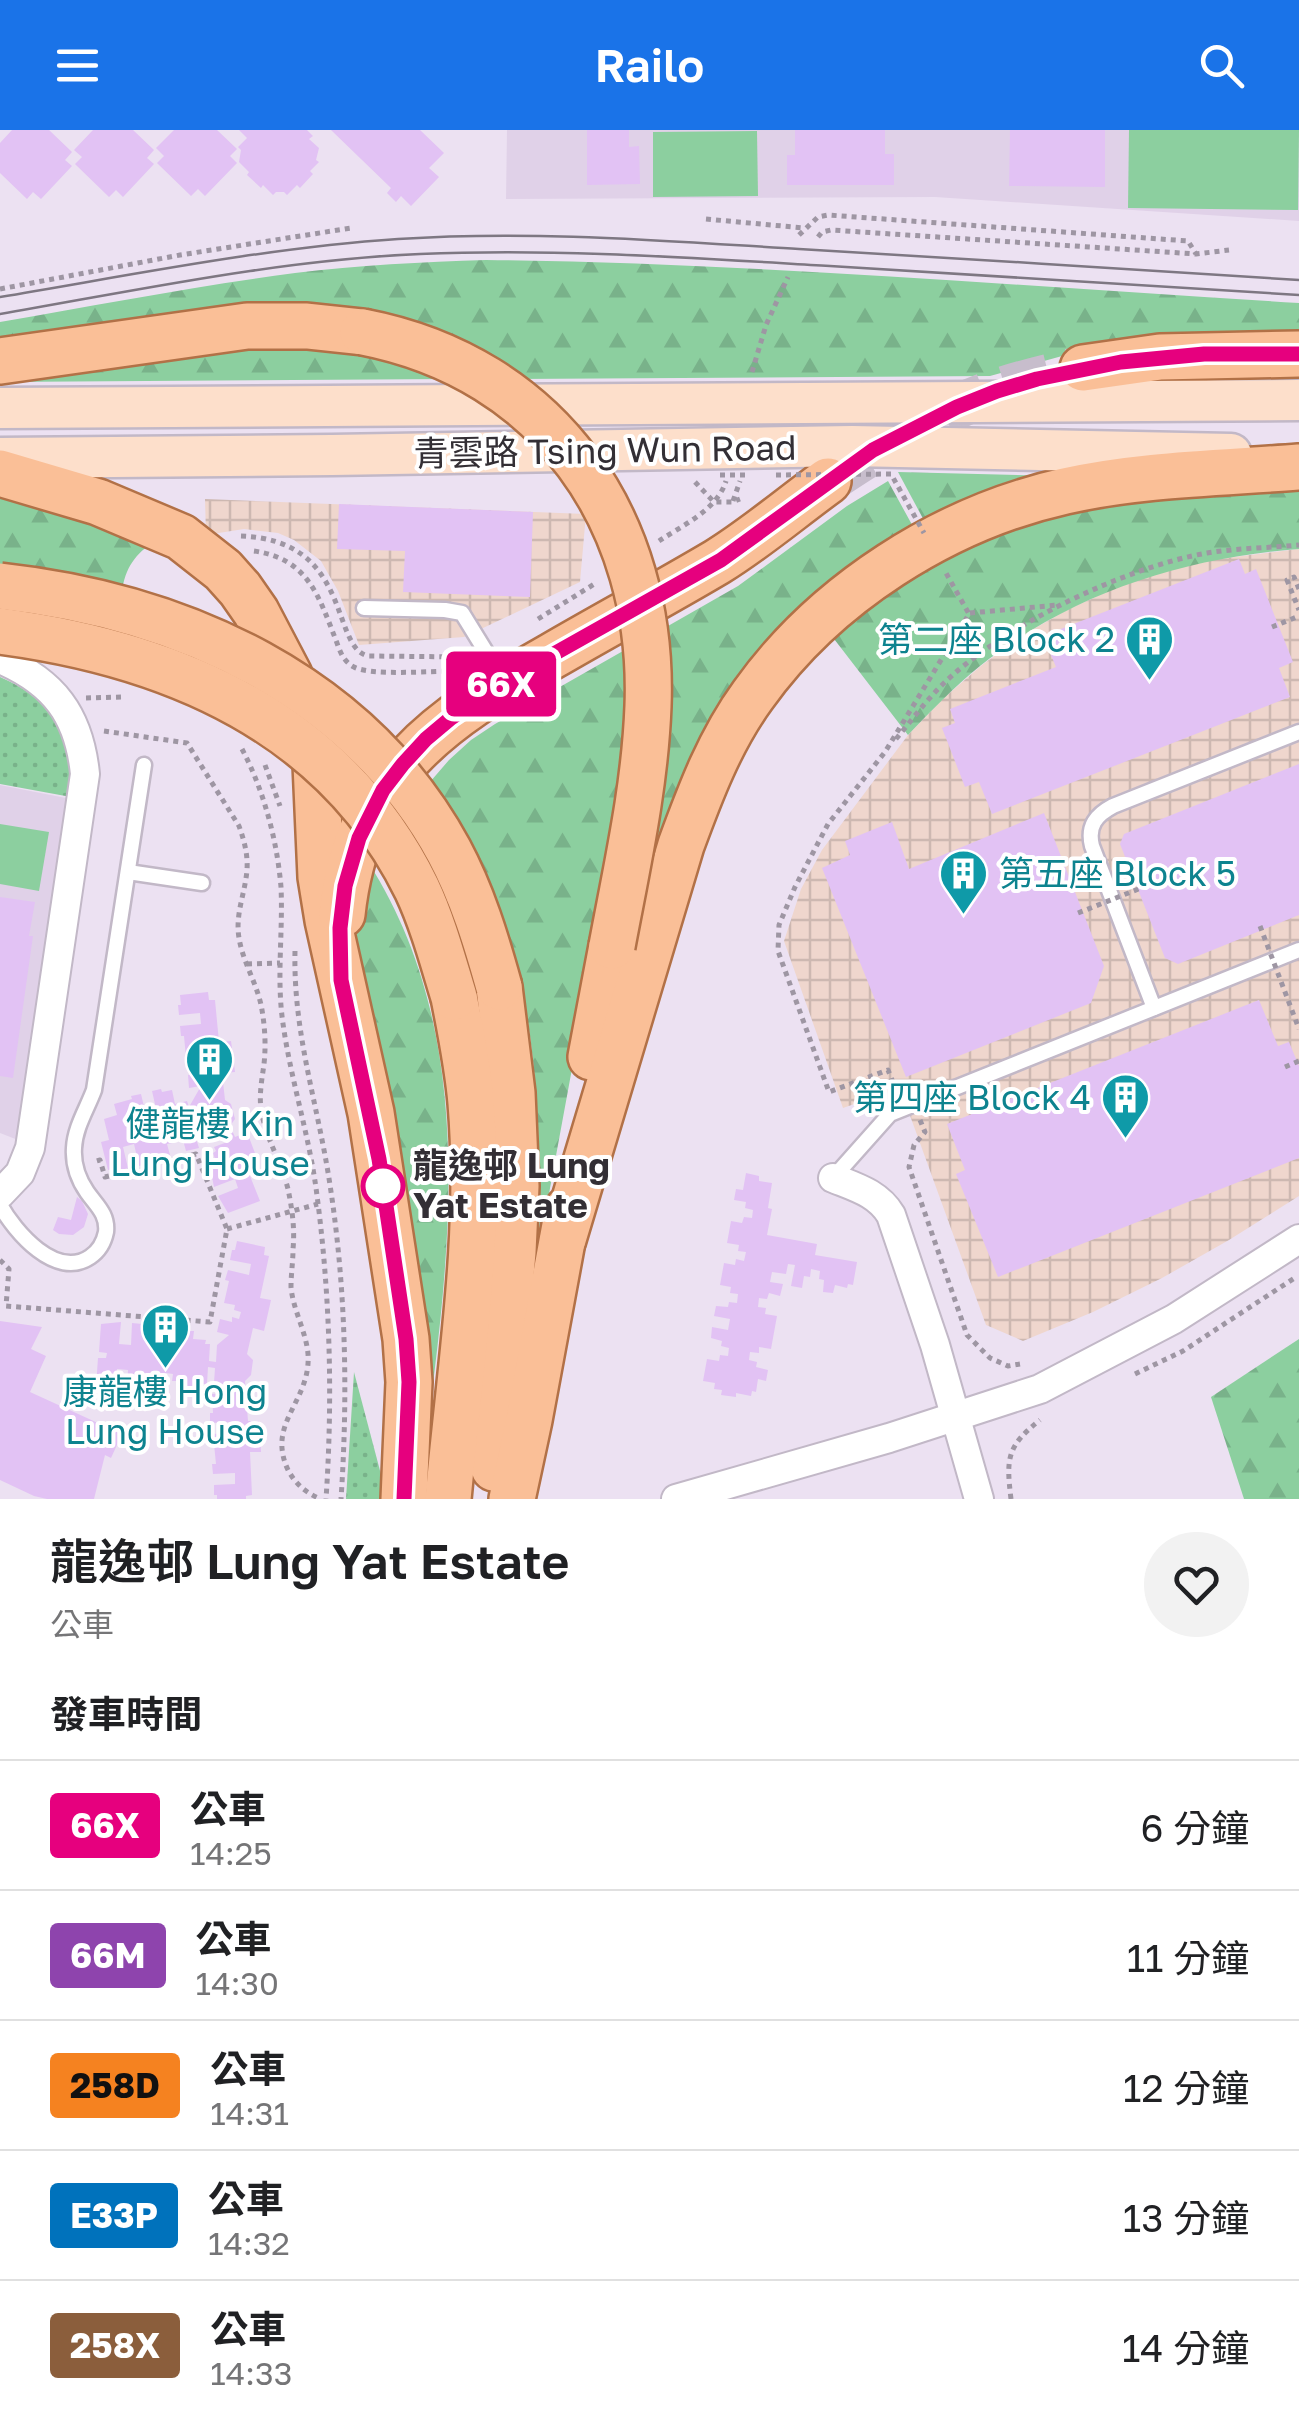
<!DOCTYPE html>
<html lang="zh-TW">
<meta charset="utf-8">
<style>
:root{--surface:#fff;--page:#f2f2f2;--text:#202124;--muted:#757577;--line:#e0e0e0;--accent:#1a73e8}
body{margin:0;font-family:"Golos Text","Noto Sans TC",sans-serif;background:var(--page);color:var(--text);height:100vh;display:flex;flex-direction:column;font-size:38px;white-space:nowrap}
*{box-sizing:border-box;margin:0}
p{font-size:32px;color:var(--muted)}
.icon{flex:none;width:55px;height:55px;fill:none;stroke:currentColor;stroke-width:2;stroke-linecap:round;stroke-linejoin:round}
.map{position:relative;height:1369px;overflow:hidden}
.side{display:flex;flex-direction:column;background:var(--surface);flex:1}
.side>*{flex:none}
.badge{padding:0 20px;border-radius:8px;font-size:35px;line-height:65px}
.map>.badge{position:absolute;translate:-50% -50%;box-shadow:0 0 0 5px #fff}
h2{padding:0 50px;font-size:38px;line-height:90px}
.round{display:grid;place-items:center;flex:none;width:105px;height:105px;border-radius:52px;background:var(--page)}
.head{display:flex;align-items:center;justify-content:space-between;height:170px;padding:0 50px}
h1{font-size:48px;font-weight:600;line-height:75px}
ul{padding:0;list-style:none}
li{display:flex;align-items:center;gap:30px;height:130px;padding:0 50px;border-top:2px solid var(--line)}
li div{flex:1}
li b{display:block;font-size:38px}
li em{font-style:normal}
li .badge{min-width:110px;font-weight:700;text-align:center}
header{display:flex;justify-content:space-between;align-items:center;height:130px;padding:0 50px;background:var(--accent);color:#fff;font-size:45px;font-weight:600}
.map>svg:first-child{display:block}
</style>
<header><svg class="icon" aria-label="menu" viewBox="0 0 24 24"><path d="M4 6h16M4 12h16M4 18h16"/></svg>Railo<svg class="icon" aria-label="search" viewBox="0 0 24 24"><circle cx="10" cy="10" r="6"/><path d="M15 15l6 6"/></svg></header>
<div class="map">
<svg width="1299" height="1369" viewBox="0 0 1299 1369">
<defs>
<pattern id="industrial-grid" width="8" height="8" patternUnits="userSpaceOnUse" patternTransform="scale(2.5)"><rect width="8" height="8" fill="#efd6cd"/><path d="M0 4h8M4 0v8" fill="none" stroke="#cdb8b1"/></pattern>
<pattern id="grass-dots" width="8" height="8" patternUnits="userSpaceOnUse" patternTransform="scale(2.5)"><rect width="8" height="8" fill="#8ccf9f"/><path d="M2 2h.1M6 6h.1" fill="none" stroke="#79b28a" stroke-width="1.8" stroke-linecap="round"/></pattern>
<pattern id="forest-firs" width="22" height="20" patternUnits="userSpaceOnUse" patternTransform="scale(2.5)"><rect width="22" height="20" fill="#8ccf9f"/><path d="M5 1l3.5 6h-7zM16 11l3.5 6h-7z" fill="#79b28a"/></pattern>
</defs>
<rect width="100%" height="100%" fill="#ece1f2"/>
<g fill="url(#industrial-grid)">
<path d="M205,369L586,384L580,452L464,507L359,515L338,461L321,431L294,410L278,403L244,399L206,405Z"/>
<path d="M1299,419V1066L1229,1110L1162,1148L1093,1182L1023,1211L986,1195L900,958L843,978L784,811L801,759L822,720L908,605L944,568L982,535L1023,505L1067,480L1113,459L1161,442L1210,430Z"/>
</g>
<g fill="#e0d1e8">
<path d="M507,0H1299V91L935,67L506,69Z"/>
<path d="M0,655L71,669L18,1010L0,1003Z"/>
</g>
<g fill="url(#grass-dots)">
<path d="M0,547C56,571 72,608 71,667L0,654Z"/>
<path d="M354,1242L383,1352L384,1369H346Z"/>
</g>
<g fill="url(#forest-firs)">
<path d="M486,130C757,133 1029,157 1299,173V208L1073,223L990,246L515,249L445,208L0,214V192C98,175 196,156 295,143C358,135 423,132 486,130Z"/>
<path d="M321,213L451,249L0,252L220,216Z"/>
<path d="M898,342L1060,346L927,396Z"/>
<path d="M888,351L916,402L797,488L622,853L661,500L738,456L847,376Z"/>
<path d="M1299,354V419C1184,428 1072,463 980,536C954,557 931,581 908,605L831,505L948,420L1084,373Z"/>
<path d="M0,368L47,377L155,411C135,424 125,438 122,462L0,441Z"/>
<path d="M630,517L622,667L539,1118C541,989 538,855 482,737C467,707 449,679 430,652L449,630L471,610L495,594Z"/>
<path d="M368,732C484,913 448,1138 422,1339L356,821L357,791Z"/>
<path d="M1299,1209V1369H1244L1211,1267Z"/>
</g>
<g fill="#8ccf9f">
<path d="M1129,0H1299L1298,80L1128,78Z"/>
<path d="M757,1L758,66L653,67V2Z"/>
<path d="M0,694L49,702L39,761L0,754Z"/>
</g>
<g fill="#e2c2f4">
<path d="M12,0H49L72,22L65,30L72,36L41,69L33,62L27,69L0,43V13Z"/>
<path d="M93,0H133L154,20L147,28L154,34L123,67L116,60L109,67L75,34L82,27L74,20Z"/>
<path d="M174,0H217L237,19L230,26L237,33L205,66L198,59L191,66L157,33L164,26L156,18Z"/>
<path d="M239,0H307L313,6L309,9L319,18L316,30L319,32L310,41L313,44L300,58L297,55L287,65L284,62H276L273,65L263,55L261,58L247,45L249,42L239,32L241,20L238,17L247,8Z"/>
<path d="M331,0H420L444,23L429,38L439,47L411,76L401,66L396,72L387,63L391,58Z"/>
<path d="M587,0H629V17L639,16L640,54L587,55Z"/>
<path d="M795,0H885V24H894V55H787V25H795Z"/>
<path d="M1010,0H1105V57L1009,56Z"/>
<path d="M339,374L533,382L530,467L403,462L405,421L337,419Z"/>
<path d="M1239,429L1245,444L1256,439L1293,532L1279,538L1290,567L992,684L979,652L965,657L942,598L955,593L950,579L1056,537L1043,506Z"/>
<path d="M1299,634V785L1178,834L1165,828L1120,714L1124,704Z"/>
<path d="M1044,683L1104,836L1091,873L906,947L822,738L850,725L845,711L892,692L909,739Z"/>
<path d="M0,767L35,772L29,806H33L13,948L0,946Z"/>
<path d="M208,862L209,870H215L219,912L231,911L235,942L222,943L225,970L231,974L235,989L230,996L235,1007L247,1002L258,1031L246,1036L260,1071L228,1083L218,1066L238,1058L235,1049L214,1057L210,1037L217,1035L213,1023L216,1021L214,1017L230,1011L228,1004L208,1011L195,1005L199,1018L186,1021L183,1010L179,1011L177,1004L170,1006L172,1013L167,1014L170,1025L148,1031L149,1033L139,1036L134,1014L123,1017L128,1038L118,1041V1038L108,1040L101,1012L109,1010L104,989L117,985L114,974L132,969L131,966L141,964L146,985L157,983L152,961L161,959L162,962L172,960L175,974L187,971L189,977L201,956L189,958L188,945L199,944V939L206,938L205,932H198V928H186L184,906H181L180,896L201,894L200,883L179,885L178,875H181L180,865Z"/>
<path d="M1259,870L1278,916L1289,912L1299,936V1028L998,1147L956,1044L965,1040L947,994Z"/>
<path d="M746,1043L759,1046V1051L772,1053L768,1078L772,1079L767,1105L817,1114L815,1125L857,1132L853,1155L848,1154L847,1158L835,1155L833,1163L823,1162L824,1150L819,1149L820,1141L811,1139L810,1147L804,1146L802,1158L791,1156L795,1135L788,1134L786,1144L772,1142L770,1152L783,1154L780,1166L769,1163L767,1169L759,1168L758,1177L766,1178L765,1184L777,1186L771,1219L759,1217V1223L750,1222L749,1230L757,1232L756,1237L768,1240L766,1251L758,1249L756,1262L752,1261L751,1266L736,1263V1267L721,1265L722,1260L714,1259L715,1253L703,1251L707,1229L719,1231L720,1225L728,1226L729,1218L721,1216L722,1211L711,1208L712,1197L728,1200L730,1189L714,1186L716,1176L728,1177L729,1172L737,1173L738,1164L730,1163L731,1157L720,1155L724,1133L735,1135L736,1129L744,1131L746,1122L738,1121L739,1115L727,1113L731,1091L742,1093L744,1087L752,1088L753,1080L745,1078L746,1072L734,1070L736,1059L743,1060Z"/>
<path d="M77,1067L82,1071L88,1084L84,1097L73,1105L59,1104L53,1100L58,1087L71,1090Z"/>
<path d="M237,1111L265,1117L264,1125L269,1126L260,1168L271,1170L264,1201L253,1198L247,1224L253,1230L251,1245L245,1251L248,1291H259L261,1322H250L252,1365L246,1366V1369H217V1365H214V1355L235,1354V1343L213,1344L212,1334H216L214,1314H211V1304L233,1303L232,1292L210,1293V1283H213L212,1264L225,1263L214,1253L215,1238L208,1237L207,1254H202V1258L189,1256V1264L176,1263L177,1251H172L173,1244L166,1243L165,1250H160L159,1262L137,1260L136,1263L127,1262L128,1240L117,1239L115,1261L106,1260V1257L96,1256L98,1228H106L107,1223L99,1222L101,1194L121,1192L119,1214L131,1215L132,1193L142,1194V1197L164,1199L163,1217L172,1219L174,1196L184,1197V1201H194L193,1209L206,1210L205,1214H210L209,1231L216,1232L217,1215L229,1205L217,1202L220,1189L232,1192V1187L239,1189L241,1182L234,1180L235,1175L224,1173L229,1151L225,1150L228,1140L249,1145L251,1134L230,1130L232,1120H235Z"/>
<path d="M0,1191L42,1197L31,1219L46,1226L30,1262L122,1304L111,1328L105,1325L94,1369H47L34,1366L0,1350Z"/>
</g>
<g fill="none" stroke-linecap="round" stroke-linejoin="round">
<path stroke="#c7bdcc" stroke-width="45" stroke-dasharray="45 22" stroke-linecap="butt" d="M828,351C882,315 938,280 1000,260C1027,251 1055,245 1083,238"/>
<defs>
<g id="lane">
<path d="M364,478L445,480L462,483L502,548"/>
<path d="M128,742L202,753"/>
<path d="M1154,878L1092,716C1087,696 1096,685 1113,676L1299,602"/>
<path d="M833,1048L890,984L1299,820"/>
<path d="M0,1075C15,1102 56,1150 90,1127C99,1121 104,1112 106,1102C108,1084 96,1075 87,1062C78,1049 73,1033 74,1018C75,997 87,979 94,960L144,635"/>
</g>
<g id="street">
<path d="M0,529C54,552 79,585 85,644L30,1018L20,1043L0,1064"/>
<path d="M833,1048C855,1057 878,1063 891,1085L935,1215L979,1369"/>
<path d="M676,1369L889,1308L1040,1259L1174,1189L1299,1109"/>
</g>
<g id="secondary">
<path d="M0,278L1299,270"/>
<path d="M0,328L332,325L852,316L1231,324"/>
</g>
<g id="primary">
<path d="M0,231L247,196H307L363,202"/>
<path d="M1083,238L1160,227L1299,224"/>
<path d="M0,343L98,372L181,407L223,440L240,459L256,482L289,545L316,634L321,747L328,790L371,983L406,1209L409,1252L404,1369"/>
<path d="M342,784C357,644 439,590 552,526C607,494 663,464 717,432C756,408 792,377 828,351"/>
<path d="M591,927L612,816"/>
<path d="M563,1109L681,715C700,663 720,610 753,565C825,464 944,388 1065,361C1141,344 1221,343 1299,337"/>
<path d="M494,1338L513,1122L516,1056L512,963L499,857"/>
<path d="M448,1369C460,1238 482,1105 471,973C468,937 461,902 454,867"/>
<path d="M512,1369L529,1290L568,1079"/>
</g>
</defs>
<use href="#lane" stroke="#c2b8c7" stroke-width="19"/>
<use href="#street" stroke="#c2b8c7" stroke-width="32"/>
<use href="#secondary" stroke="#c2b8c7" stroke-width="45"/>
<use href="#primary" stroke="#b27147" stroke-width="50"/>
<g stroke="#9e96a3" stroke-width="5" stroke-dasharray="5 5" stroke-linecap="butt">
<path d="M706,89L804,98"/>
<path d="M799,105L818,87L828,85L1188,111L1196,124"/>
<path d="M818,107L822,102L831,100L1196,124L1229,120"/>
<path d="M0,159L180,125L351,98"/>
<path d="M752,242L766,195L788,147"/>
<path d="M695,352L714,372H732L740,369"/>
<path d="M733,371L740,351"/>
<path d="M241,406C353,410 330,517 368,526L467,527"/>
<path d="M659,411C683,395 717,380 726,351"/>
<path d="M254,421C309,429 319,467 337,513C340,522 344,532 354,537C370,546 433,541 454,541"/>
<path d="M1299,459L1294,447L1287,450L1299,480"/>
<path d="M970,483L1058,475"/>
<path d="M538,489L596,453"/>
<path d="M1272,497L1299,486"/>
<path d="M86,568L125,567"/>
<path d="M104,601L187,613L239,696C244,710 248,724 247,740C245,764 235,784 239,808C243,833 258,855 262,880C265,898 266,916 264,934C262,949 259,964 261,979C265,1007 281,1031 288,1059C292,1078 295,1099 293,1119C293,1132 291,1144 291,1157C293,1180 306,1201 308,1224C311,1266 275,1288 283,1325C287,1346 302,1362 321,1369"/>
<path d="M896,609C911,591 925,572 941,556C1000,497 1125,437 1207,423C1237,418 1269,418 1299,415"/>
<path d="M242,619C264,661 277,710 281,757C283,800 277,844 282,886C289,944 308,1000 316,1058C330,1161 333,1265 326,1369"/>
<path d="M265,635L280,676"/>
<path d="M295,821C293,904 318,974 330,1055C346,1159 348,1265 341,1369"/>
<path d="M247,834L280,833"/>
<path d="M1285,937L1299,931"/>
<path d="M897,962L888,940L829,962L778,821L779,795L795,757L828,694L885,622L969,484L946,443"/>
<path d="M920,990L925,1002L914,1015L909,1037L967,1205L990,1228L1008,1236L1020,1234"/>
<path d="M227,1099L318,1074"/>
<path d="M0,1130L9,1139L6,1176L210,1192L227,1099L196,1024L105,1047L100,1030L93,1032"/>
<path d="M1135,1244L1183,1221L1296,1147"/>
<path d="M1011,1369C1006,1328 1007,1316 1040,1290"/>
</g>
<use href="#lane" stroke="#fff" stroke-width="14"/>
<use href="#street" stroke="#fff" stroke-width="28"/>
<use href="#secondary" stroke="#fddfcb" stroke-width="40"/>
<use href="#primary" stroke="#fabf97" stroke-width="45"/>
<g stroke="#7e7782" stroke-width="2.5">
<path d="M0,167C132,145 264,118 398,109C531,100 666,111 799,119C966,129 1132,139 1299,150"/>
<path d="M0,184C139,160 279,130 420,124C557,118 693,128 830,136C986,146 1143,155 1299,165"/>
</g>
<defs>
<g id="primary-bridge">
<path d="M363,202C549,238 655,390 648,576C645,657 627,736 612,816"/>
<path d="M0,456C181,476 359,555 449,721C472,764 486,810 499,857"/>
<path d="M0,501C174,524 336,593 417,759C433,793 443,831 454,867"/>
</g>
</defs>
<use href="#primary-bridge" stroke="#b27147" stroke-width="50" stroke-linecap="butt"/>
<g stroke="#9e96a3" stroke-width="5" stroke-dasharray="5 5" stroke-linecap="butt">
<path d="M720,345H750"/>
<path d="M776,345L891,344L924,403"/>
<path d="M1078,783L1146,756"/>
<path d="M1260,796L1299,899"/>
</g>
<use href="#primary-bridge" stroke="#fabf97" stroke-width="45"/>
</g>
<g fill="none" stroke-linecap="round" stroke-linejoin="round">
<defs>
<path id="line" d="M404,1369L409,1252L406,1209L379,1029L341,850L340,798L345,756L359,708L383,660L403,634L426,609L451,588L504,552L721,430L873,320L957,277L997,261L1037,249L1121,232L1204,224H1299"/>
</defs>
<use href="#line" stroke="#fff" stroke-width="22"/>
<use href="#line" stroke="#e6007e" stroke-width="15"/>
</g>
<defs>
<symbol id="building-pin" viewBox="-11 -11 22 30"><path d="M0 17L-7.5 6A9.5 9.5 0 1 1 7.5 6Z" fill="#0f9aa8" stroke="#fff"/><path d="M-4-6H4V6H1V3H-1V6H-4ZM-2.5-4.3h1.7v1.8h-1.7ZM.8-4.3h1.7v1.8H.8ZM-2.5-1h1.7V.8h-1.7ZM.8-1h1.7V.8H.8Z" fill="#fff"/></symbol>
</defs>
<g fill-rule="evenodd">
<use href="#building-pin" x="1122" y="482" width="55" height="75"/>
<use href="#building-pin" x="936" y="716" width="55" height="75"/>
<use href="#building-pin" x="182" y="902" width="55" height="75"/>
<use href="#building-pin" x="1098" y="940" width="55" height="75"/>
<use href="#building-pin" x="138" y="1170" width="55" height="75"/>
</g>
<circle fill="#fff" stroke="#e6007e" stroke-width="5" cx="383" cy="1056" r="20"/>
<g text-anchor="middle" stroke-width="8" stroke-linejoin="round" paint-order="stroke">
<g font-size="35" fill="#332f35" stroke="#fff">
<text transform="translate(605 321) rotate(-1)" y="12">青雲路 Tsing Wun Road</text>
</g>
<g font-size="35" fill="#0d838f" stroke="#fff" text-anchor="end">
<text x="1115" y="522">第二座 Block 2</text>
<text x="999" y="756" text-anchor="start">第五座 Block 5</text>
<text x="1091" y="980">第四座 Block 4</text>
<text x="210" y="1006" text-anchor="middle">健龍樓 Kin<tspan x="210" dy="40">Lung House</tspan></text>
<text x="165" y="1274" text-anchor="middle">康龍樓 Hong<tspan x="165" dy="40">Lung House</tspan></text>
</g>
<g font-size="35" font-weight="bold" fill="#332f35" stroke="#fff" text-anchor="start">
<text x="413" y="1048">龍逸邨 Lung<tspan x="413" dy="40">Yat Estate</tspan></text>
</g>
</g>
</svg>
<b class="badge" style="left:501px;top:554px;background:#e6007e;color:#fff">66X</b>
</div>
<section class="side">
<div class="head"><div><h1>龍逸邨 Lung Yat Estate</h1><p>公車</p></div><a class="round"><svg class="icon" aria-label="heart" viewBox="0 0 24 24"><path d="M12 20l-8-8c-3-5 5-10 8-4 3-6 11-1 8 4z"/></svg></a></div>
<h2>發車時間</h2>
<ul>
<li><span class="badge" style="background:#e6007e;color:#fff">66X</span><div><b>公車</b><p>14:25</p></div><em>6 分鐘</em></li>
<li><span class="badge" style="background:#8e44ad;color:#fff">66M</span><div><b>公車</b><p>14:30</p></div><em>11 分鐘</em></li>
<li><span class="badge" style="background:#f58220;color:#111">258D</span><div><b>公車</b><p>14:31</p></div><em>12 分鐘</em></li>
<li><span class="badge" style="background:#0072bc;color:#fff">E33P</span><div><b>公車</b><p>14:32</p></div><em>13 分鐘</em></li>
<li><span class="badge" style="background:#8b5e3c;color:#fff">258X</span><div><b>公車</b><p>14:33</p></div><em>14 分鐘</em></li>
</ul>
</section>
